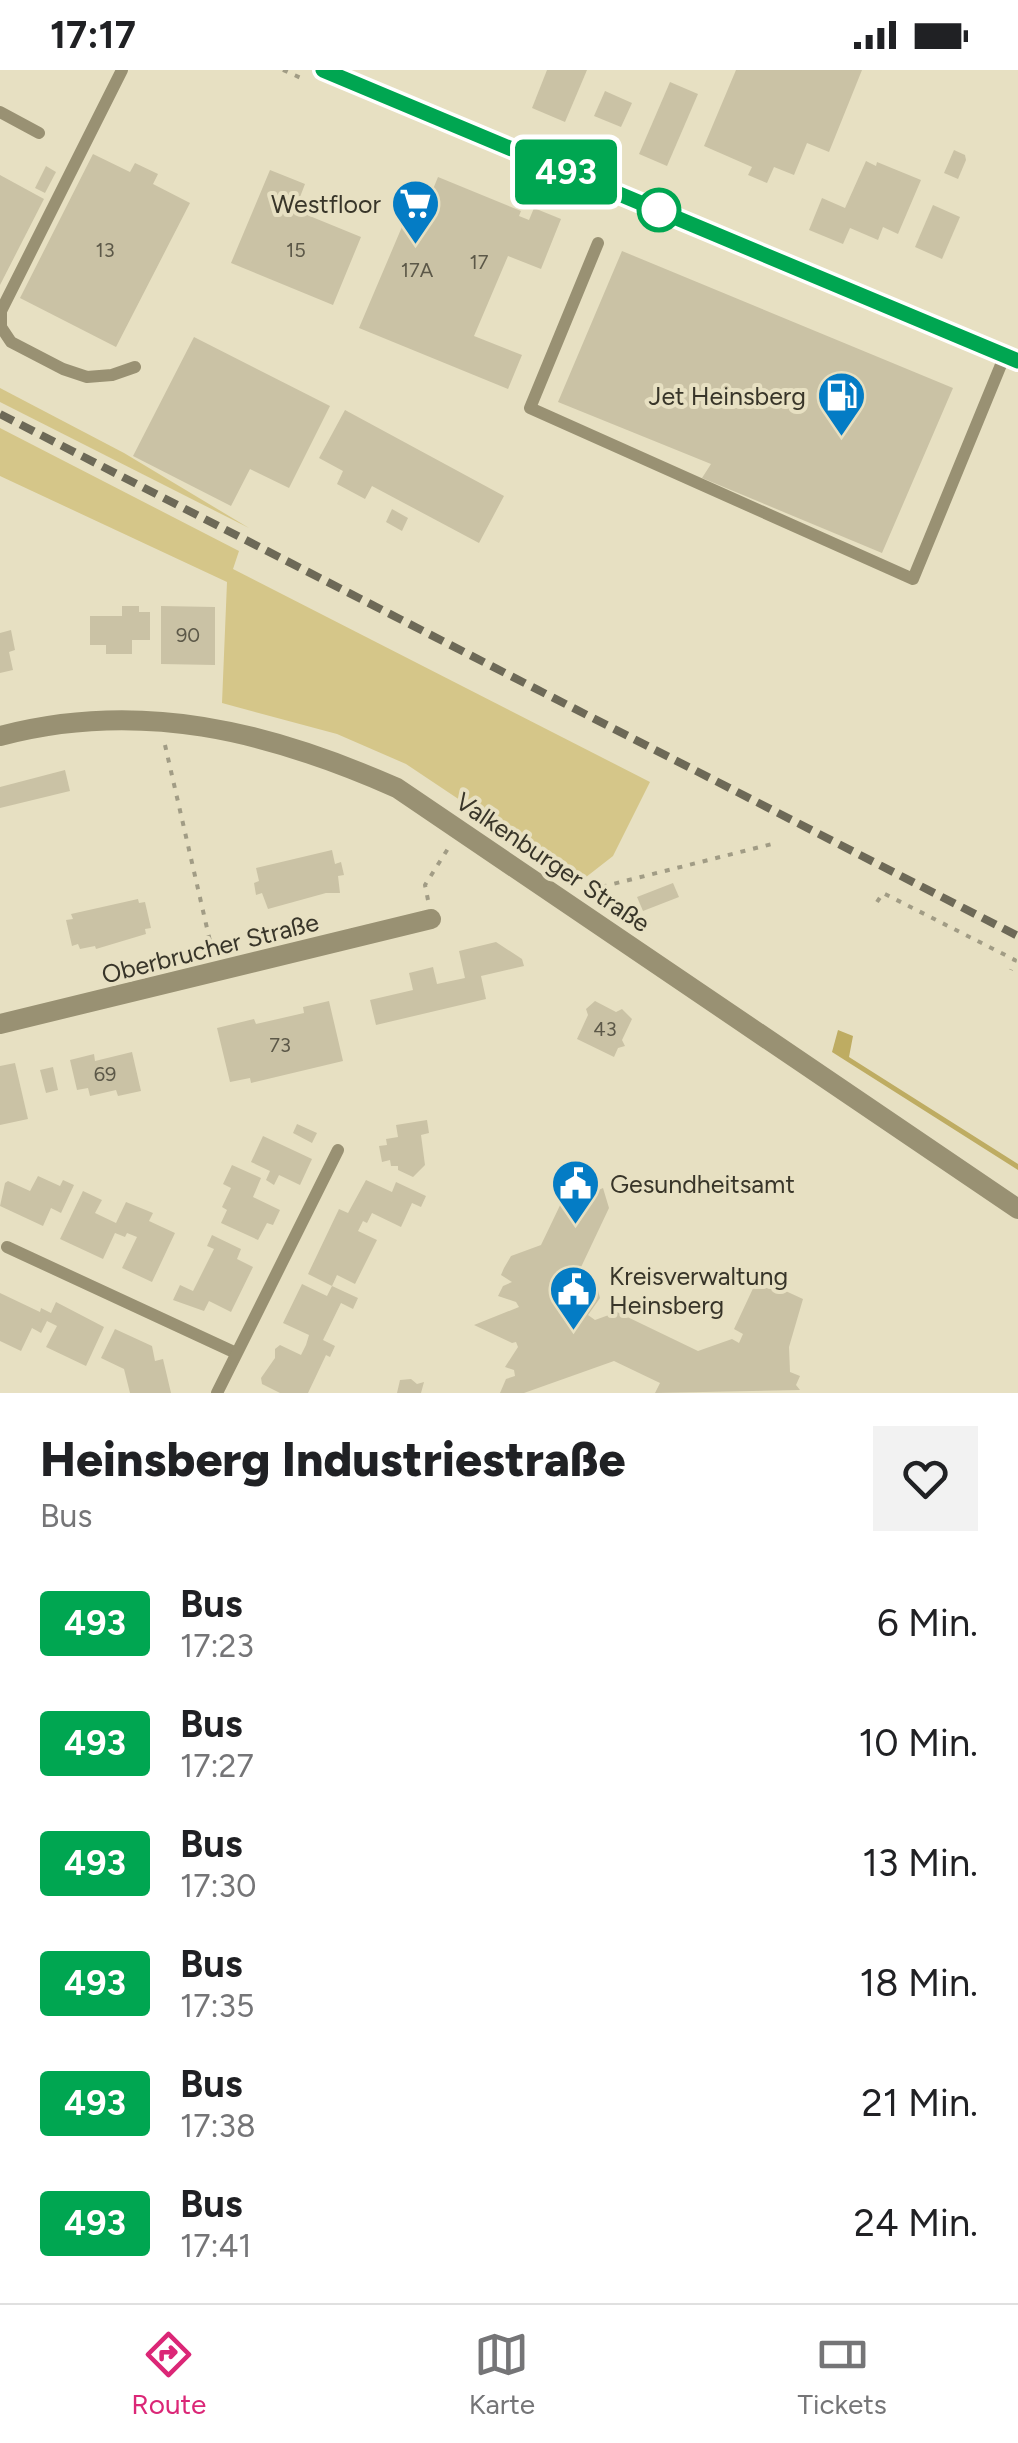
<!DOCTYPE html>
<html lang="de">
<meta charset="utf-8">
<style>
:root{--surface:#fff;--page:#f2f2f2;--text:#202124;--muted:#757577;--line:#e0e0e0;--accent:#db2777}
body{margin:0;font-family:Figtree,sans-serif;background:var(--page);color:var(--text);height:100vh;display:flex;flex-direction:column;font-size:38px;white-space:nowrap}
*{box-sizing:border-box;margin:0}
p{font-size:32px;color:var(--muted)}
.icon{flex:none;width:55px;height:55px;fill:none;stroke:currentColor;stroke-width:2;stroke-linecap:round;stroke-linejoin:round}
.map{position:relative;height:1323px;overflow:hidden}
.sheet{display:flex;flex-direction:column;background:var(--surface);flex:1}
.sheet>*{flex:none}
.badge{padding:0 20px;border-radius:8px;font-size:35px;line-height:65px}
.map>.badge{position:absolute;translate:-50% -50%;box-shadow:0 0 0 5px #fff}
.round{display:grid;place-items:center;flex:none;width:105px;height:105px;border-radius:0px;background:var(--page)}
.headline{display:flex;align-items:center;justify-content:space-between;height:170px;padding:0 40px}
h1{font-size:48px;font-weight:800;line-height:75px}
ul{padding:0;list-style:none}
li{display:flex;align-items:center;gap:30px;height:120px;padding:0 40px}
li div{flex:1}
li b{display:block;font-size:38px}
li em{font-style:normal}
li .badge{min-width:110px;font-weight:700;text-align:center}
.status{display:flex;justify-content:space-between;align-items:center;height:70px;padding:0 50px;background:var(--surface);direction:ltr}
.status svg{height:28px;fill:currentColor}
.tab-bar{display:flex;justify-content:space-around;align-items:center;height:140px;border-top:2px solid var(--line);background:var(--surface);font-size:28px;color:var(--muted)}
.tab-bar a{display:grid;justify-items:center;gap:5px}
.tab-bar .on{color:var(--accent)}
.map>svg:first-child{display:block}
</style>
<div class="status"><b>17:17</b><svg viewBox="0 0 49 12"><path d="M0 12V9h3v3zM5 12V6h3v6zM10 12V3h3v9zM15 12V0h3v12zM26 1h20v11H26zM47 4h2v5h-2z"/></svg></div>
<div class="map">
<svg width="1018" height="1323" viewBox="0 0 1018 1323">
<rect width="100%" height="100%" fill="#e7e0c2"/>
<g fill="#d5c689">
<path d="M0,318L124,383L249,458L0,332Z"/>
<path d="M0,358L239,481L233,499L650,712L613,786L581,811L406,694L337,664L222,633L227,512L0,406Z"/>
</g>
<path fill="#beac62" d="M838,960L853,966L849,987L1018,1094V1100L832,982Z"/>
<g fill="#cac2a5">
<path d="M547,0H587L565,52L532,38Z"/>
<path d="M736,0H862L829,82L807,73L794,105L774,97L767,113L748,105L752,97L704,76Z"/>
<path d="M670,12L698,24L667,96L639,84Z"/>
<path d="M605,21L632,33L621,57L594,46Z"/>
<path d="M954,80L965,85L966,90L958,109L944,103Z"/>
<path d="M93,84L130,102L135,93L158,104L153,114L190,133L116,277L20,228Z"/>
<path d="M866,91L876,96L877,92L921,110L898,164L883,157L878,170L850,158L843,174L809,160L822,128L845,138Z"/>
<path d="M46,96L56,102L45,123L35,118Z"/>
<path d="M270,100L305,114L295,140L361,167L333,235L231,193Z"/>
<path d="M0,105L44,129L0,215Z"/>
<path d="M438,107L521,141L519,146L529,150L534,138L561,149L541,199L508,186L474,266L522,285L508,319L359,258L407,145L420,151Z"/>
<path d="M933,135L960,147L942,189L915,177Z"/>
<path d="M622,181L953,318L882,483L702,408L711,394L558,332Z"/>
<path d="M194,267L330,336L289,418L250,399L231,436L133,386Z"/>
<path d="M345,340L504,426L479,473L372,416L365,429L337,414L343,401L319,388Z"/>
<path d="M392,439L408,448L402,461L386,452Z"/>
<path d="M122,536H139V542H150V570H132V584H106V575H90V546H122Z"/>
<path d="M161,536L215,537V595L161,594Z"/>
<path d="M11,560L15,580L9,582L13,600L0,603V563Z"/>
<path d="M65,700L70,721L0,738V717Z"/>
<path d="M332,780L335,794L341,792L344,805L338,806L340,823H326L268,839L262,823L256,825L254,813L259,811L256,798Z"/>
<path d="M673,813L679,827L643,841L637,827Z"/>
<path d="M138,829L139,833L145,832L151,858L145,859L146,864L96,879L95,876L80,879L78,874L72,876L66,850L73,849L71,844Z"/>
<path d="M496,872L522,889L524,896L481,906L486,929L376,955L370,930L413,920L409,903L433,897L437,914L465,908L459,881Z"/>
<path d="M329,931L343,991L251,1013L250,1008L230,1012L217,958L254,949L256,954L304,943L303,937Z"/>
<path d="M595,931L616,942L622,939L632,949L622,970L625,976L618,978L614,987L577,969L588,945L586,939Z"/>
<path d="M132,982L141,1021L118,1026L116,1020L90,1026L88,1018L77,1020L70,990L94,984L95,991Z"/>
<path d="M15,993L28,1049L0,1055V996Z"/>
<path d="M53,997L58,1020L46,1023L40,1000Z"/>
<path d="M427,1050L429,1063L421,1065L425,1095L413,1107L398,1100V1096H391L390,1090L382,1092L379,1076L387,1075L386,1069L398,1067L396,1055Z"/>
<path d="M297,1054L317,1063L312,1073L293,1063Z"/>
<path d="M263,1066L312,1089L300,1115L279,1105L274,1115L266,1110L270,1101L251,1092Z"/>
<path d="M232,1095L261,1108L253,1127L280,1140L273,1155L267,1153L258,1170L221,1153L227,1140L222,1137L231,1118L223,1114Z"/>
<path d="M591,1097L593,1111L589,1119L594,1122L603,1118L609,1138L574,1212L570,1213L572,1219L580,1216L584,1225L598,1220L600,1228L588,1245L595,1250L617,1242L698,1281L732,1269L739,1273L743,1264L734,1259L756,1212L777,1200L782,1212L779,1218L803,1229L789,1277L790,1302L800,1306L796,1315L800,1320L655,1323L660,1313L614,1291L524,1323H500L506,1309L515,1306L514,1300L505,1297L518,1277L516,1272L512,1273L474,1255L519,1237L516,1232L498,1226L503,1216L512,1212L501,1205L504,1198L511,1186L541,1175L576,1102Z"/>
<path d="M38,1106L60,1116L63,1110L74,1115L61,1143L51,1138L43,1156L0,1136L5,1113L8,1111L30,1121Z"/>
<path d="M366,1110L392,1122L396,1112L426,1126L421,1137L412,1133L401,1157L372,1143L367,1153L363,1151L358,1161L377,1170L355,1214L337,1205L332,1216L308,1204L339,1139L348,1143Z"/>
<path d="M83,1121L102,1130L95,1143L116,1153L126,1132L153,1143L149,1151L175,1163L152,1212L122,1198L137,1167L127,1163L125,1167L115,1163L103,1189L60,1169Z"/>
<path d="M212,1165L241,1179L237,1189L253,1197L231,1242L209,1231L204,1241L173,1230L180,1215L193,1221L214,1179L207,1176Z"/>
<path d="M302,1214L327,1226L332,1216L358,1228L353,1239L341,1233L323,1270L335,1276L330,1287L326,1285L308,1323H280L262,1314L261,1308L275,1288V1279L280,1275L301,1285L306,1275L309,1265L283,1253Z"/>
<path d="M0,1223L40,1242L41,1238L51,1243L56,1232L104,1257L86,1296L46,1277L57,1256L47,1251L41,1263L32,1258L21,1281L0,1271Z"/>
<path d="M115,1259L152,1276L155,1291L163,1289L171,1323H130L124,1299L101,1288Z"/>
<path d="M411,1309L417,1314L424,1312L421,1323H397L400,1310Z"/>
</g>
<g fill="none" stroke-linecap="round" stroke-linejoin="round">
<g stroke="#a19c85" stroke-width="4" stroke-dasharray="5 8" stroke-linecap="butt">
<path d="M283,0L301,8"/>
<path d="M165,675L212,880"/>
<path d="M594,827L601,817L772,774"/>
<path d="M428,830L425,815L449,777"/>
<path d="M877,832L883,823L1015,890L1011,900"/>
</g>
<g stroke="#999173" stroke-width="12">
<path d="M122,0L1,241V257L11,272L63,299L87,307L112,305L135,297"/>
<path d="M0,42L39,63"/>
<path d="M598,173L530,338L913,509L1005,285"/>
<path d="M7,1177L236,1283"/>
<path d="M217,1323L338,1080"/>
</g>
<g stroke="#999173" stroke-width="20">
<path d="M0,666C140,629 268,661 397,718L1018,1139"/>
<path d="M0,954L431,849"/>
</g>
<path stroke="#999173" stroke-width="20" d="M324,0L1018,291"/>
<path stroke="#6d6957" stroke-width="8" stroke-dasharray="15 8" stroke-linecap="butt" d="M0,344L1018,866"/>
</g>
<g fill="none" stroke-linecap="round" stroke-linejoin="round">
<defs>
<path id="line" d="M323,0L1018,291"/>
</defs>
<use href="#line" stroke="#fff" stroke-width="22"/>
<use href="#line" stroke="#00a651" stroke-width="15"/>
</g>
<defs>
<symbol id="supermarket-pin" viewBox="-11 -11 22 30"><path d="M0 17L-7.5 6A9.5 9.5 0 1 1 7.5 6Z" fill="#047cc5" stroke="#e7e0c2"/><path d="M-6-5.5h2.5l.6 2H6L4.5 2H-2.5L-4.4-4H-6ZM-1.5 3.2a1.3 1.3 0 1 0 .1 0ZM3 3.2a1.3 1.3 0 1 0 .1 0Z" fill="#fff"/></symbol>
<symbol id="fuel-pin" viewBox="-11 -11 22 30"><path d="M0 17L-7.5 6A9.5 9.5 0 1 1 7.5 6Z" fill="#047cc5" stroke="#e7e0c2"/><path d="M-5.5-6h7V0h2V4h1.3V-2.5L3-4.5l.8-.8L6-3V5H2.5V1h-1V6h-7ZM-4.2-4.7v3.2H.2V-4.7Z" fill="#fff"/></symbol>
<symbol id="civic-pin" viewBox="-11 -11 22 30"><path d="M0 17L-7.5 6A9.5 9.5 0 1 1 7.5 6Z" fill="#047cc5" stroke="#e7e0c2"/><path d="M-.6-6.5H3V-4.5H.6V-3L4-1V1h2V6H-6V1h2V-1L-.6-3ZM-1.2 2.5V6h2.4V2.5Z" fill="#fff"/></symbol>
</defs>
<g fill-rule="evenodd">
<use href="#supermarket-pin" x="388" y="106" width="55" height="75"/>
<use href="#fuel-pin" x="814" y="298" width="55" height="75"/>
<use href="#civic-pin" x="548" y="1086" width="55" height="75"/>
<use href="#civic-pin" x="546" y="1192" width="55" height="75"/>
</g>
<circle fill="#fff" stroke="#00a651" stroke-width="5" cx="659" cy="140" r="20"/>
<g text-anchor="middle" stroke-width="8" stroke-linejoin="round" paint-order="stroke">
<g font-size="20" fill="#5c5848">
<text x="105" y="187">13</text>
<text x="296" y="187">15</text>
<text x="479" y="199">17</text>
<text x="417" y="207">17A</text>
<text x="188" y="572">90</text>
<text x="605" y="966">43</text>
<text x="280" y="982">73</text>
<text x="105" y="1011">69</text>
</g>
<g font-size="25" fill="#383529" stroke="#e7e0c2" text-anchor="end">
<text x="381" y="143">Westfloor</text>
<text x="806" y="335">Jet Heinsberg</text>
<text x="610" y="1123" text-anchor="start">Gesundheitsamt</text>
<text x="609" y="1215" text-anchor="start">Kreisverwaltung<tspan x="609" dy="29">Heinsberg</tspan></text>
</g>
<g font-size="25" fill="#383529" stroke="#e7e0c2">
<text transform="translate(553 792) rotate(34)" y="9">Valkenburger Straße</text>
<text transform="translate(210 878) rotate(-14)" y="9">Oberbrucher Straße</text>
</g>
</g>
</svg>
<b class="badge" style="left:566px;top:102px;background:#00a651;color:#fff">493</b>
</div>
<section class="sheet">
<div class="headline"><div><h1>Heinsberg Industriestraße</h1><p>Bus</p></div><a class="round"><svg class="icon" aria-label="heart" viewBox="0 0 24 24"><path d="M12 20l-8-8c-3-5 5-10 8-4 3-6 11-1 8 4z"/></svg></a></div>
<ul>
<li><span class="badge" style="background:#00a651;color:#fff">493</span><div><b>Bus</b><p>17:23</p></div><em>6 Min.</em></li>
<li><span class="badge" style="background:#00a651;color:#fff">493</span><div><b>Bus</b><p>17:27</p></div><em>10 Min.</em></li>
<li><span class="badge" style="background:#00a651;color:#fff">493</span><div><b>Bus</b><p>17:30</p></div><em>13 Min.</em></li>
<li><span class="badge" style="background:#00a651;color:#fff">493</span><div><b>Bus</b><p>17:35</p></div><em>18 Min.</em></li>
<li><span class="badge" style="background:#00a651;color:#fff">493</span><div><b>Bus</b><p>17:38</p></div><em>21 Min.</em></li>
<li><span class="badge" style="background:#00a651;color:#fff">493</span><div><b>Bus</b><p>17:41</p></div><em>24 Min.</em></li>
</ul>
</section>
<nav class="tab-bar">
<a class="on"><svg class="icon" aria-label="directions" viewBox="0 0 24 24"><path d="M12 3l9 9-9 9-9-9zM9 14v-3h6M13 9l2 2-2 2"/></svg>Route</a>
<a><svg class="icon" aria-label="map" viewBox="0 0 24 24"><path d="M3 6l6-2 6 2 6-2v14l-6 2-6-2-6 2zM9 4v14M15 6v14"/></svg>Karte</a>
<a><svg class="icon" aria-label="tickets" viewBox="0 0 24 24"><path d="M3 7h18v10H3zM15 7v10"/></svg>Tickets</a>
</nav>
